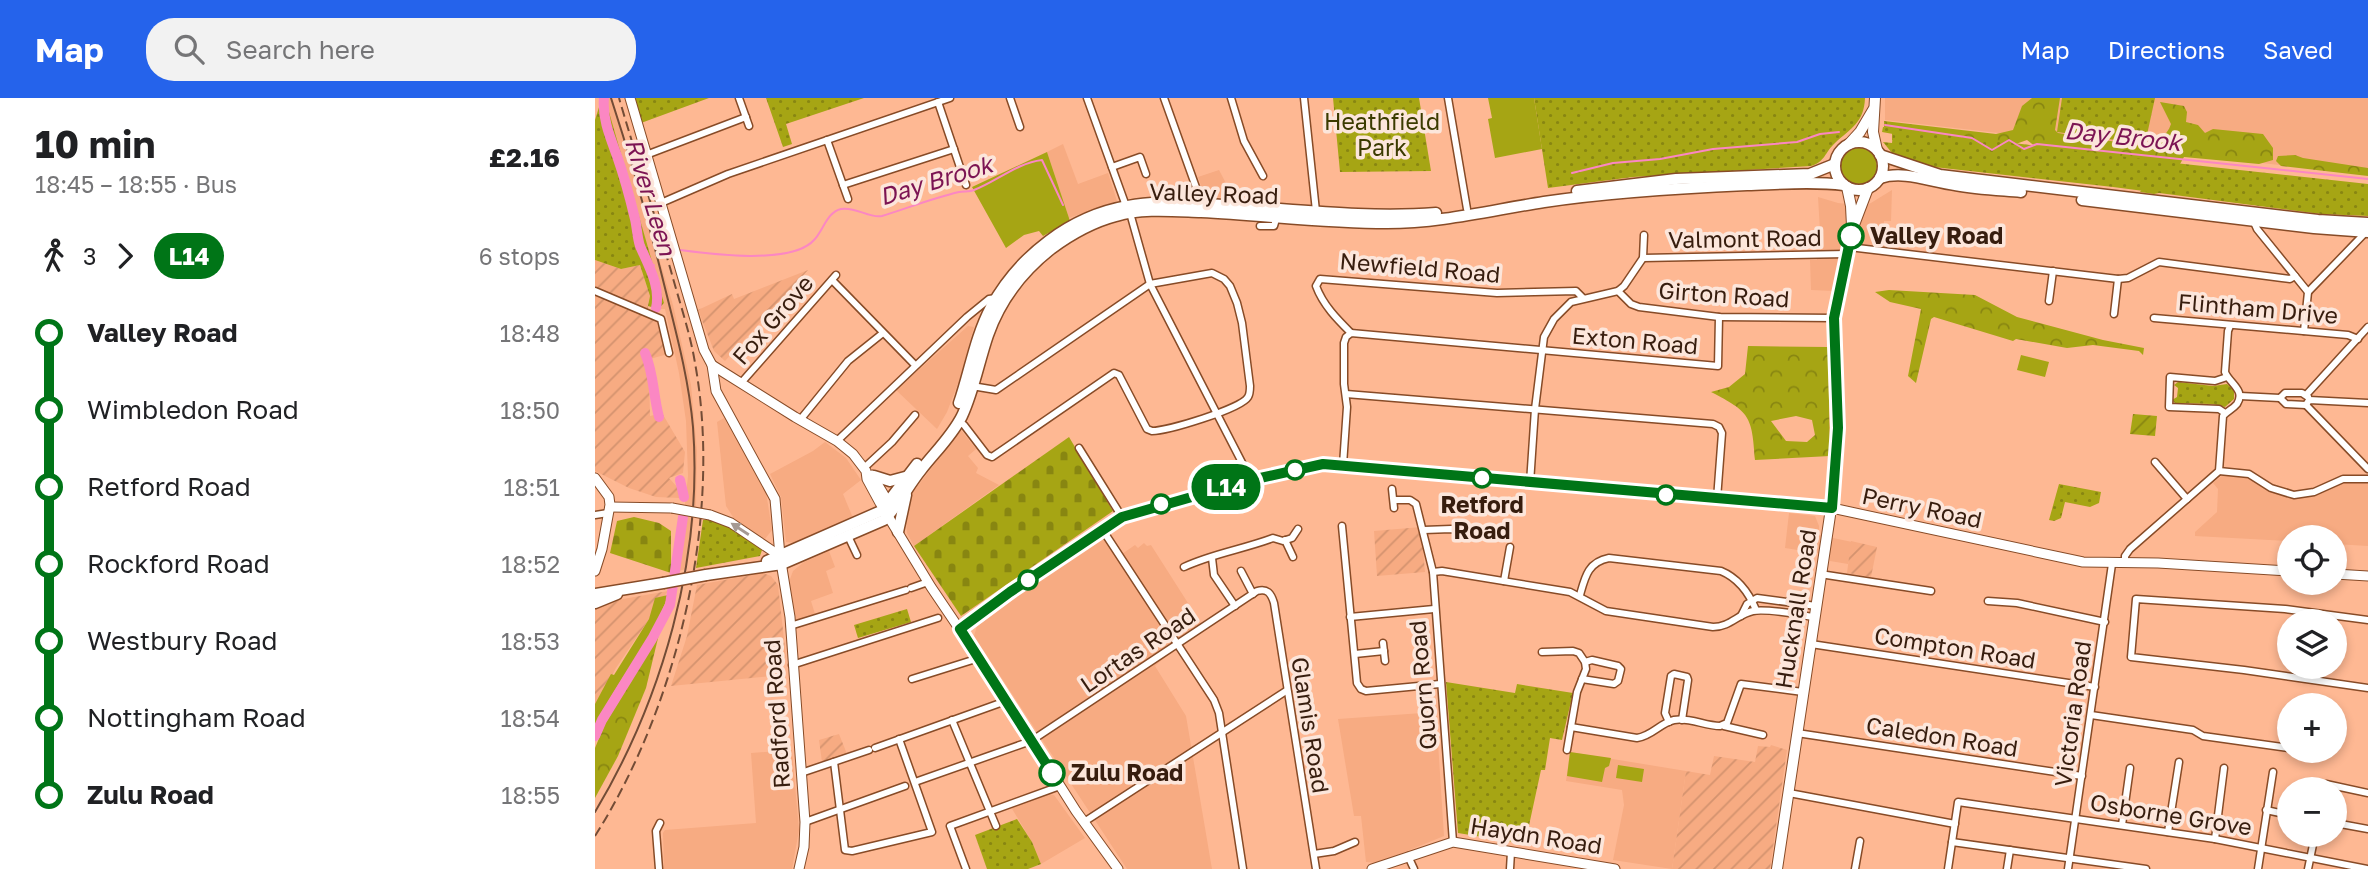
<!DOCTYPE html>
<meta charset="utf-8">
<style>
:root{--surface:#fff;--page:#f2f2f2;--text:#202124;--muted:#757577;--accent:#2563eb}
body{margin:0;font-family:"Golos Text",sans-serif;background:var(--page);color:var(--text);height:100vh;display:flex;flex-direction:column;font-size:26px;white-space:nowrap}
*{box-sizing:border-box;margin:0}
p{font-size:23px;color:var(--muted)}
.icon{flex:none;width:38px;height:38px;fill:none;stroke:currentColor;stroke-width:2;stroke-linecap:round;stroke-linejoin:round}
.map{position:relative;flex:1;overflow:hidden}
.side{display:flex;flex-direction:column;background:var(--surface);width:595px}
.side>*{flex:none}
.badge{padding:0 14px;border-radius:23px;font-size:24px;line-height:46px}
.buttons{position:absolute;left:1682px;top:427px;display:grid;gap:14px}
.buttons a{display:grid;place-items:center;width:70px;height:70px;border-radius:50%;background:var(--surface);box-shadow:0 4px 10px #0003;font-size:35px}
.map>.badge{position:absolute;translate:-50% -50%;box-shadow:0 0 0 4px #fff}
.legs{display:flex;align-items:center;gap:10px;height:77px;padding:0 35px;font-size:23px}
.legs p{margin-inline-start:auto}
.headline{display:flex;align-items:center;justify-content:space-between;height:119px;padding:0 35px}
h1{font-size:38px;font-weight:700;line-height:52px}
ul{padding:0 35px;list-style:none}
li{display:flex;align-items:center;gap:24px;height:77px;font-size:26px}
li i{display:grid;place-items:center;width:10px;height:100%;margin:0 9px;background:currentColor}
li i::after{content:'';width:18px;height:18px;margin:-9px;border:5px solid;border-radius:50%;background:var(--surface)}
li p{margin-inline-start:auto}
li:first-child i{background:linear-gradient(#0000 50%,currentColor 0)}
li:last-child i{background:linear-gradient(currentColor 50%,#0000 0)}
header{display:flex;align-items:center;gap:42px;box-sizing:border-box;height:98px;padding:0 35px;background:var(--accent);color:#fff}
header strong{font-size:33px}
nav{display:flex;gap:38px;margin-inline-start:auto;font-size:24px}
.search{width:490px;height:63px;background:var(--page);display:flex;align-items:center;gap:18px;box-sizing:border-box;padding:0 24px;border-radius:28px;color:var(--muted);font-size:26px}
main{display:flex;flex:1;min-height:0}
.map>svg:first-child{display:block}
</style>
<header>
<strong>Map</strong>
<div class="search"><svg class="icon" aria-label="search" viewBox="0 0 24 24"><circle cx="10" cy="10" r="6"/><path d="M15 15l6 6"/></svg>Search here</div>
<nav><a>Map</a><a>Directions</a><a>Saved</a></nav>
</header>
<main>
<section class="side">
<div class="headline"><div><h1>10 min</h1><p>18:45 – 18:55 · Bus</p></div><b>£2.16</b></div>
<div class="legs"><svg class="icon" aria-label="walk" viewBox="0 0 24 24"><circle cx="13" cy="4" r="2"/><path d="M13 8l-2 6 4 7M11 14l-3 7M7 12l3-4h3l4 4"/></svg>3<svg class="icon" aria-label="forward" viewBox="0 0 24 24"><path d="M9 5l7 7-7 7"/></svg><b class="badge" style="background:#007517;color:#fff">L14</b><p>6 stops</p></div>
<ul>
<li><i style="color:#007517"></i><b>Valley Road</b><p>18:48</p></li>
<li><i style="color:#007517"></i><span>Wimbledon Road</span><p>18:50</p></li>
<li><i style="color:#007517"></i><span>Retford Road</span><p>18:51</p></li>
<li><i style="color:#007517"></i><span>Rockford Road</span><p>18:52</p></li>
<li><i style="color:#007517"></i><span>Westbury Road</span><p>18:53</p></li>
<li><i style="color:#007517"></i><span>Nottingham Road</span><p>18:54</p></li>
<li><i style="color:#007517"></i><b>Zulu Road</b><p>18:55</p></li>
</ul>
</section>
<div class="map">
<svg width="1773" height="771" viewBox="0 0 1773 771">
<defs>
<pattern id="industrial-furrows" width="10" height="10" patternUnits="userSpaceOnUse" patternTransform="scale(1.75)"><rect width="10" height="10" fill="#f7ab82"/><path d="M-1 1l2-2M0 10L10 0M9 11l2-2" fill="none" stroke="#d4936f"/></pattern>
<pattern id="forest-crowns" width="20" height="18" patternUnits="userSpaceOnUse" patternTransform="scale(1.75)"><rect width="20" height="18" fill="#a6a514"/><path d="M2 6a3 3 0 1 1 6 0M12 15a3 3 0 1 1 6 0" fill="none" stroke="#888611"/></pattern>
<pattern id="cemetery-stones" width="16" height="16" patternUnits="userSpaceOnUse" patternTransform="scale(1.75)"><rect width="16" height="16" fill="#a6a514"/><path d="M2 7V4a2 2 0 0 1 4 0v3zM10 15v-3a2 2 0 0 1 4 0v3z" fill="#888611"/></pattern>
<pattern id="park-dots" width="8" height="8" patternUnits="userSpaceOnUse" patternTransform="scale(1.75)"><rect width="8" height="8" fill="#a6a514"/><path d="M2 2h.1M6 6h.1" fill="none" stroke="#888611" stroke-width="1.8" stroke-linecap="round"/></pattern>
<pattern id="garden-furrows" width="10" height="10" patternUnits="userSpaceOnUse" patternTransform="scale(1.75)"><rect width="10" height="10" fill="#a6a514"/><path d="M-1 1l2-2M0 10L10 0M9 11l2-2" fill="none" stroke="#888611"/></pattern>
</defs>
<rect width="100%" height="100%" fill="#feb893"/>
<g fill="#f7ab82">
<path d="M9,0H16L78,207L96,287L102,353L101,406L91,471L83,473L93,378L91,323L84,275L70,211H63L69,205Z"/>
<path d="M1290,0H1773V77L1290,22Z"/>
<path d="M468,46L483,86L513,75L522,103L474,120L452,54Z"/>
<path d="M624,72L635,93L641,100L610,99L603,79Z"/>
<path d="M1297,92L1296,123H1289L1286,148L1249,144L1240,193L1216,192L1215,162H1222L1221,134L1225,133L1223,99L1243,105L1271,108Z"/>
<path d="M373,228L379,229L364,283L352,314L342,331L301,292Z"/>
<path d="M129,320L171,394L177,432L170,441L140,422L131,408L122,324Z"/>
<path d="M366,332L381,351L373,358L383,370L381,375L404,387L319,448L312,435L311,423L318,394Z"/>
<path d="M230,344L251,360L266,382L248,396L258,420L200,445L191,444L186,399L175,376L218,353Z"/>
<path d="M1628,377L1654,379L1679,395L1699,400L1723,397L1751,384L1773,385V448L1740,446V439H1694V443L1600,438V434L1622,414L1623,391L1618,385Z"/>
<path d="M1194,415L1220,418L1224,428V437L1257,444L1253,466L1235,463V457L1190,450Z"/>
<path d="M512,433L527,456L540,447L543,450L549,445L552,448L556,447L607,527L560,568L591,618L617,771H532L379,538L382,528Z"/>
<path d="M234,453L240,469L231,473L238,495L216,503L220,516L201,522L194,484L198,473L209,464Z"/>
<path d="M841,614L849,738L783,765L771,764L766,718H759L743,621Z"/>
<path d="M197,652L204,732L197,771H69L68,735L70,732L161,725L156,655Z"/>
<path d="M975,654L1091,673L1077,771L1018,762L1029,707L1027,692L971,683Z"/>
<path d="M453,696L459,697L490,740L446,766L437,744L416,709Z"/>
</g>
<g fill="url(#industrial-furrows)">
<path d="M0,162L26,171L45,167L55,198L52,215L63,221L73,256L55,261L52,255L47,257L54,274L55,318L67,315L90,354L88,375L74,380L84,391V400L61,399L34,390L0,373Z"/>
<path d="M213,172L130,263L119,253L103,212L137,196L139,201Z"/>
<path d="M826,429L830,474L782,478L779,433Z"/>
<path d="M1256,443L1282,449L1276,479L1252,475Z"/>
<path d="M168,475L176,478L183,487L191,559L185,567L186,577L76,588L92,538L102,487Z"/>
<path d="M73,493L21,570L0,608V510L22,502Z"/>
<path d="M244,636L252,656L227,664L224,642Z"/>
<path d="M1176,647L1192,652L1175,771H1077L1091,673L1115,677L1119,658L1160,664L1163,648L1175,649Z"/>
</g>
<g fill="#a6a514">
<path d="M893,0H939L947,51L900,60L893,21L897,20Z"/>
<circle cx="1264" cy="68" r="18"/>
<path d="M452,54L475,123L448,138L444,133L429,137L411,150L377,89Z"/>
<path d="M1426,257L1454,264L1450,279L1422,272Z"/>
<path d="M73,497C57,545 20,583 0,630V606L16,576L19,577L54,521L60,500Z"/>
<path d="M975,654L1016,660L1014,668L1010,670L1007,684L972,678Z"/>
<path d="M1023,667L1049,671L1047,684L1021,680Z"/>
</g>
<g fill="url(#forest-crowns)" fill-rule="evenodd">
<path d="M1437,0H1465L1460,32L1463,35L1548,48C1561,44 1572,39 1576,26L1565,4L1589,8L1592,14L1591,24L1603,27L1610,35L1618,31L1668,36L1678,50V62L1664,66L1589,59L1569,94L1559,96L1545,94L1551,86L1441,49L1432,42L1418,47L1304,44L1297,42V35L1289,29V23L1401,36L1418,32L1427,8Z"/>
<path d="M1700,57L1708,60L1773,70V78L1686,68L1681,63L1683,58Z"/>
<path d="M1294,192L1380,197L1422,219L1508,242L1549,250L1548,257L1544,253L1498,247L1472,250L1421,241L1418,243L1339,219L1336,221L1321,285L1313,278L1326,211L1295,204L1280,194Z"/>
<path d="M1153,248L1233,249L1235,358L1160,362C1157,318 1155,314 1116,294L1134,289L1150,276ZM1201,318L1217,322L1220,337L1212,344L1191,343L1176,323Z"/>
<path d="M64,536L51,590L23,658L0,700V650L10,626Z"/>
</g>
<g fill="url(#cemetery-stones)">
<path d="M474,339L518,413L366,518L319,448Z"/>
<path d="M39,419L64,425L76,433V475L15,455L22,423Z"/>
</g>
<g fill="url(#park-dots)">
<path d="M39,0H114L46,25Z"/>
<path d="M171,0H269L191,26L197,46L188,49Z"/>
<path d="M738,0H824L836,73L745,74Z"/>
<path d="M939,0H1270C1269,25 1256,30 1240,45C1230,54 1230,64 1216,68L1038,79L953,90Z"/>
<path d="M1467,0H1560L1550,46L1462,34Z"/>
<path d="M5,6L12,7L69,205L63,211L53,208L55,198L45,167L26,171L0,162V22Z"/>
<path d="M1288,29L1580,65L1773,86V118L1726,116L1518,89L1339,69L1297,55L1288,44L1297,45L1298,36L1287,34Z"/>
<path d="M1583,284L1618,288L1632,286L1639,292V301L1630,309L1617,306L1580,305L1577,302L1582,299L1583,290L1579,287Z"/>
<path d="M1464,386L1506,394L1504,405L1495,409L1470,404L1466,420L1459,423L1454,422Z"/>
<path d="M116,421L130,425L168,449L165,458L101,470L108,422Z"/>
<path d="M312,511L316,524L263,540L259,527Z"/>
<path d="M851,584L920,595L922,586L978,595L967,642L955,640L950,672H946L930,746L863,735Z"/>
<path d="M422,721L437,744L446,766L433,771H392L380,737Z"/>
</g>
<path fill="url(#garden-furrows)" d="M1538,316L1562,318L1560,338L1535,336Z"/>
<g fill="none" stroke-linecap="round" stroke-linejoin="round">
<g stroke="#fb87c3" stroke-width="2">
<path d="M1290,27L1377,40L1397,52L1414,42L1429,51L1442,46L1773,81"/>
<path d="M977,75L1018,65L1065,61L1118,51L1202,44L1225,36L1244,34"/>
<path d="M85,152C115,156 197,167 219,142C228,133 232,114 246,111C260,108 275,121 287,118C313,110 338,100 364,94C369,93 375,94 379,92C402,83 422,65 447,62L468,107"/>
<path d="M56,172L59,167"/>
</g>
<g stroke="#fb87c3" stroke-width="10">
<path d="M9,0C7,20 15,39 22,58C29,78 35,100 40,121C42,129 42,139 45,148C53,167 66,188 61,210"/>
<path d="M50,255C59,276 58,297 64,319"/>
<path d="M85,382L89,399"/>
<path d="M0,638L7,622L57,541L75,507L88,419"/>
</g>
<defs>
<g id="street">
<path d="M144,0L154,28"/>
<path d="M415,0L425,29"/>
<path d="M492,0L531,108"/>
<path d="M569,0L607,106"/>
<path d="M636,0L649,43L668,78"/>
<path d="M709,0L721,113"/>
<path d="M853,0L872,111"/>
<path d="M343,4L371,87"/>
<path d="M232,42L253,101"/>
<path d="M51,57L151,19"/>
<path d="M517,69L545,59L551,76"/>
<path d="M248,87L359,51"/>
<path d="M66,105L133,76L355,0"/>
<path d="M535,115L555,186L656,382"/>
<path d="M1658,122L1662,131L1713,194L1709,233"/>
<path d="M665,128H679L682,118"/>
<path d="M1254,149L1523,181L1533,180L1564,164L1687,180L1695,181L1700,178"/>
<path d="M1048,160L1252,156"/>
<path d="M237,182L320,267"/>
<path d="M0,193L66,221L74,255"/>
<path d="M1023,193L1036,206L1044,209L1124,219L1239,220"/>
<path d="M1713,194L1770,135"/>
<path d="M1454,203L1458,173"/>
<path d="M1519,216L1523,181"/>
<path d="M1559,220L1753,237L1763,241"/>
<path d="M756,235C742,221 728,207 721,188L725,181L902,195L981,193L988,200"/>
<path d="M146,285L241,177"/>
<path d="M751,296L1118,326L1124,329L1127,335L1122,401"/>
<path d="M1711,297L1773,229"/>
<path d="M1645,298L1685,300L1690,295H1707L1713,299"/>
<path d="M1685,300L1691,306L1711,307L1714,302L1773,305"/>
<path d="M1711,307L1773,371"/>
<path d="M1630,315L1624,311L1574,309L1575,279L1620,283L1632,279"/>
<path d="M205,322L253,263L288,235"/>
<path d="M364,324L369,327L392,357L397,359L519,275L524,277L552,331L557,333C572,333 646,311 653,299C655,296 655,291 655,288L647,225L642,205L635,188L629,181L617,175L555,186L401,292L377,288"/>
<path d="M242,343L372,219L394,201L401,200"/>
<path d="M484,350L527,419"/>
<path d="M1560,364L1592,401"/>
<path d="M748,367L752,309L749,286V245L751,239L756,235L1123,268L1124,219"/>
<path d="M269,370L297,344L320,317"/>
<path d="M1624,373L1654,376L1676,390L1699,397L1719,394L1748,381H1773"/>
<path d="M935,385L940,311L949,239L959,221L976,204L1023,193L1029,188L1048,160L1049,137"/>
<path d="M797,391L799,410"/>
<path d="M799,402H815L821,406L838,474L858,744"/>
<path d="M0,417L13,415"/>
<path d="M747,428L762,585L766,591L771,593L845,586"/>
<path d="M507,431L619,602L624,615L648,771"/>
<path d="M829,432L856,431L874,435"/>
<path d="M253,438L262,457"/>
<path d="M690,442L698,459"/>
<path d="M617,460L619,477L640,508"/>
<path d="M1530,465V458L1535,451L1624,373L1628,318C1632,313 1638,311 1642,306C1651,292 1634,285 1630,274L1633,233L1635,228"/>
<path d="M589,469C616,456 649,451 678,440L688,443L697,440L703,431"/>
<path d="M646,473L658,496"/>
<path d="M838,474L847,473L975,494L1011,513L1118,529C1135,529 1143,516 1158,513C1173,510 1203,517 1219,519"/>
<path d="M1225,476L1336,493"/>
<path d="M909,483L915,449"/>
<path d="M316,490L333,484"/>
<path d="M985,497C990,479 993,464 1014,460L1126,473C1143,480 1154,495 1161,512"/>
<path d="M1393,503L1422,505L1510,524"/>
<path d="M1146,518L1152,506L1162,500L1221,508"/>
<path d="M755,519L839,511"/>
<path d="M1773,522L1690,511L1541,501L1536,559L1649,572L1773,590"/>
<path d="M195,528L311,492"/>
<path d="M788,545L790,563"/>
<path d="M1216,546L1500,589"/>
<path d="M947,554L978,553L984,555L990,564L991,571L982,594L972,652"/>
<path d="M760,556L789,553"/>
<path d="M197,567L343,520"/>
<path d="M317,581L384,560"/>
<path d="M987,581L1019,586L1023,583L1026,571L1023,568L997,562L990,564"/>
<path d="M1496,617L1598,632L1608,638L1694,650"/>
<path d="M357,622L401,728"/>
<path d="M1074,624L1070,615L1076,578L1079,576L1092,579L1093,582L1087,622"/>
<path d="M1129,628L1168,637"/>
<path d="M976,629L1042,640C1057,638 1065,625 1079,622C1094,619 1110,628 1125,628L1132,625L1146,586L1208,594"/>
<path d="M1202,635L1487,678"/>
<path d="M280,650L411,603"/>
<path d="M1712,653H1716"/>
<path d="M239,664L250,752L257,753L337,734L304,641"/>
<path d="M206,675L274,652"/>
<path d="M320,684L436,643L662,493C672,490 676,495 679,505L721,771"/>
<path d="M1731,686L1773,695"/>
<path d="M1194,695L1360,726"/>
<path d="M1671,712L1694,717"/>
<path d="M210,724L310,688"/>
<path d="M489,724L691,593"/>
<path d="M1740,725L1773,731"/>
<path d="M1527,727L1535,670"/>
<path d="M1573,734L1584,664"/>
<path d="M1620,741L1629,670"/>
<path d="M1357,744L1551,771"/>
<path d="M719,756L739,753L760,744"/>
<path d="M813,758L819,771"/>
<path d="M64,771L61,733L65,725"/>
<path d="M371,771L355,728L465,688"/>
<path d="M915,771L916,754"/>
<path d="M1260,771L1265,743"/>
<path d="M1353,771L1363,704L1620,741L1772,771"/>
<path d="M1412,771L1415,752"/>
<path d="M1473,771L1517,466"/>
<path d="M1663,771L1678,674"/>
<path d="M1713,771L1720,737"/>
</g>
<g id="secondary">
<path d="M35,0L109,252L117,267L121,293L180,401L185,458L195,519L210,724L209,749L204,771"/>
<path d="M117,267L200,319L242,343L258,356L271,373L272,381L285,405L336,489L384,560L481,713L523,771"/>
<path d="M277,377L289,397L290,408"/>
<path d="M0,380L14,399L15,407L7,451L0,473"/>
<path d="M15,409L77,410"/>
<path d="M115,417L136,425L185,458"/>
<path d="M1740,476L1773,478"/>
<path d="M365,531L415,494L527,419L656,382L728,366L1237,410L1488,464L1563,465L1694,473"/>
<path d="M777,771L858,744L1020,771"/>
</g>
<g id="primary">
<path d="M1280,0L1278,34L1282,52"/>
<path d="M1254,46L1265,34L1278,12"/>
<path d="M1252,89L1256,108L1257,128"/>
<path d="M1182,771L1240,384L1243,330L1239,220L1257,132L1273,90"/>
</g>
<g id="highway">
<circle cx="1264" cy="68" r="24"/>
<path d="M1285,57L1345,77L1723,122L1773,125"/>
<path d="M1285,80C1309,72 1336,84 1360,87C1382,91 1404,92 1426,94"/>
<path d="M982,93L1081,81L1215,76L1240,66"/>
<path d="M1487,102L1719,130L1773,134"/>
<path d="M364,305C375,273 380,239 396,209C424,158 475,118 533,108C557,103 583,105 607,106C685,109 763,121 841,115"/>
<path d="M279,378L295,383L310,379"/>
<path d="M303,434L311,397"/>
<path d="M172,463L286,413L322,366"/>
<path d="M111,477L187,466L289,422C304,407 313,388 326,372C340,354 357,338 367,318C379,292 384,263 393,237C405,203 428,173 456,151C475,137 498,124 521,118C547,110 578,113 606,114C668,117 730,125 792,125C845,125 897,112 949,104C1016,94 1085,90 1152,87C1184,86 1217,83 1249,87"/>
<path d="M0,496L68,485"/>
<path d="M0,505L22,496"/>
</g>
</defs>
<use href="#street" stroke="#874b27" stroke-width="9"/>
<use href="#secondary" stroke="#874b27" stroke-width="11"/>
<use href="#primary" stroke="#874b27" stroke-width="12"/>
<use href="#highway" stroke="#874b27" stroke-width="13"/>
<use href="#street" stroke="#fff" stroke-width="6"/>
<use href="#secondary" stroke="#fff" stroke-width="9"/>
<use href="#primary" stroke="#fff" stroke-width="10"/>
<use href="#highway" stroke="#fff" stroke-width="10"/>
<path stroke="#734c36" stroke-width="2" d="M0,714C67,602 108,461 98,329C94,283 82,238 71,194C55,129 37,64 16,0"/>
<path stroke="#734c36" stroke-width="2" stroke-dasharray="10 5" stroke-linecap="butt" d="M0,738C83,607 128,418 100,265C95,234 84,203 76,173C59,115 41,58 24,0"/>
<defs>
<path id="secondary-bridge" d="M77,410L115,417"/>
<path id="highway-bridge" d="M68,485L111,477"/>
</defs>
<use href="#secondary-bridge" stroke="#874b27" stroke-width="11" stroke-linecap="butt"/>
<use href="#highway-bridge" stroke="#874b27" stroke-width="13" stroke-linecap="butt"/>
<use href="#secondary-bridge" stroke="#fff" stroke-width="9"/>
<use href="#highway-bridge" stroke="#fff" stroke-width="10"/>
</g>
<defs><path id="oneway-solid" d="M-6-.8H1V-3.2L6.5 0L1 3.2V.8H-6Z" transform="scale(1.75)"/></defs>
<use fill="#a59993" href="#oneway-solid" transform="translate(145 431) rotate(-147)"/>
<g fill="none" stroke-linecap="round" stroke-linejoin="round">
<defs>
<path id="line-1" d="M457,675L365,531L415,494L527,419L656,382L728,366L1237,410L1243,330L1239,220L1256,138"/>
</defs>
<use href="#line-1" stroke="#fff" stroke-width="16"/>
<use href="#line-1" stroke="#007517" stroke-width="10"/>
</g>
<g fill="#fff" stroke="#007517" stroke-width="3.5">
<circle cx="1256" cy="138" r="12"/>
<circle cx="700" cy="372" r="9"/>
<circle cx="887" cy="380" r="9"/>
<circle cx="1071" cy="397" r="9"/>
<circle cx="566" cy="406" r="9"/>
<circle cx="433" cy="482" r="9"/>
<circle cx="457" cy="675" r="12"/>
</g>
<g text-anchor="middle" stroke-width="7" stroke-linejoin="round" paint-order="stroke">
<g font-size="23" fill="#3b3b00" stroke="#fce6db">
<text x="787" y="32">Heathfield<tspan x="787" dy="26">Park</tspan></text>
</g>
<g font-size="23" fill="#371d0e" stroke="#fce6db">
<text transform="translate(619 96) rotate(2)" y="8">Valley Road</text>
<text transform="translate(1150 141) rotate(-1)" y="8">Valmont Road</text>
<text transform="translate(825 170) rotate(5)" y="8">Newfield Road</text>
<text transform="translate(1129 197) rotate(4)" y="8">Girton Road</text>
<text transform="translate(1663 211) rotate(5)" y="8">Flintham Drive</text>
<text transform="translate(178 222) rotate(-49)" y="8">Fox Grove</text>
<text transform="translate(1040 243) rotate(5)" y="8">Exton Road</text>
<text transform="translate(1327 410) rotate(12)" y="8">Perry Road</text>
<text transform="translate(1201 511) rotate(-81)" y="8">Hucknall Road</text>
<text transform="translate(1360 550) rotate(9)" y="8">Compton Road</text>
<text transform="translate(543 552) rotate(-34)" y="8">Lortas Road</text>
<text transform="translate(828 587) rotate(-95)" y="8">Quorn Road</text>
<text transform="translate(182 616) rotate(-94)" y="8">Radford Road</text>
<text transform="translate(1478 616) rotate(-82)" y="8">Victoria Road</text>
<text transform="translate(715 627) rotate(81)" y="8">Glamis Road</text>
<text transform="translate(1347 639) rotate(9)" y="8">Caledon Road</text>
<text transform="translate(1576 717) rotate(9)" y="8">Osborne Grove</text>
<text transform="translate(941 738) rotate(9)" y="8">Haydn Road</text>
</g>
<g font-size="23" font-weight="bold" fill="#371d0e" stroke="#fce6db" text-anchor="start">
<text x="1275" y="146">Valley Road</text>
<text x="887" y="415" text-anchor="middle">Retford<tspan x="887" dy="26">Road</tspan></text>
<text x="476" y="683">Zulu Road</text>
</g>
<g font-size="24" font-style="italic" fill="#7c1453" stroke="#fce6db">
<text transform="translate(1528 39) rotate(6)" y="8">Day Brook</text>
<text transform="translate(341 83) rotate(-17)" y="8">Day Brook</text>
<text transform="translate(55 99) rotate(73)" y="8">River Leen</text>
</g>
</g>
</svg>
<div class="buttons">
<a><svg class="icon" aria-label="locate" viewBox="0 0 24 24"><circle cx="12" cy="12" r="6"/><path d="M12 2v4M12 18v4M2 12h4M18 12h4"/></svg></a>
<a><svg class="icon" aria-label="layers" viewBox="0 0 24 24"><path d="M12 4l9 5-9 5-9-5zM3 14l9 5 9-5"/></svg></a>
<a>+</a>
<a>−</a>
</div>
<b class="badge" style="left:631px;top:389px;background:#007517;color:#fff">L14</b>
</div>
</main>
